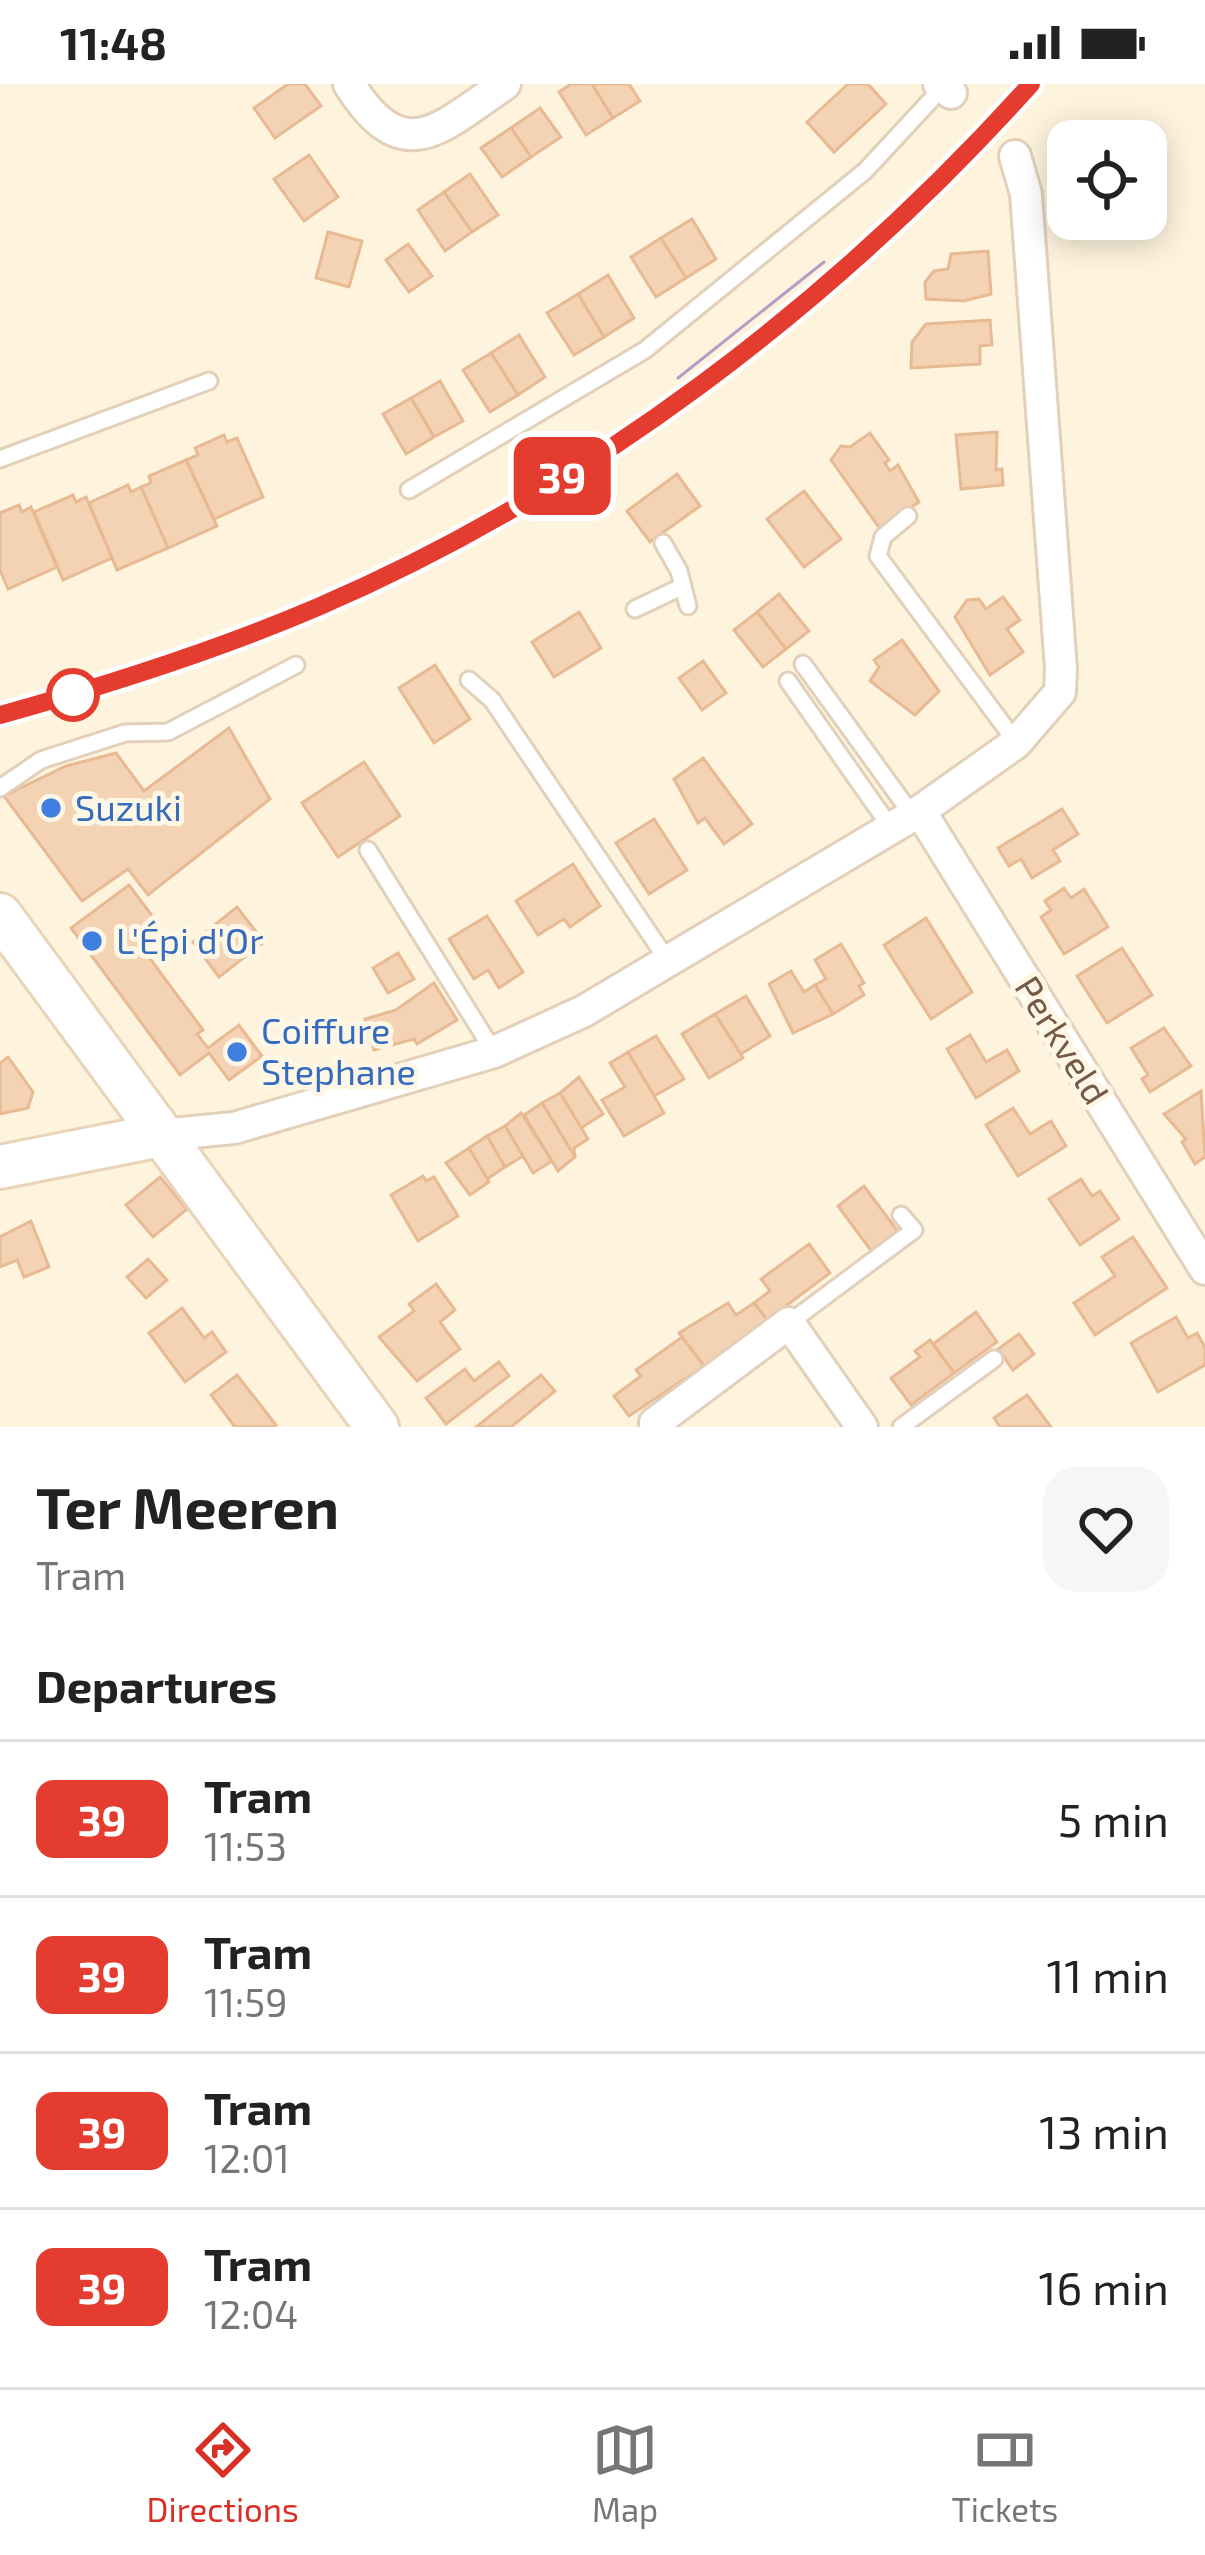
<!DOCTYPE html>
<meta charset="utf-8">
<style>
:root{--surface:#fff;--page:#f6f6f6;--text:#222;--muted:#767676;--line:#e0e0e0;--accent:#d93025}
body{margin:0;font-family:"Exo 2",sans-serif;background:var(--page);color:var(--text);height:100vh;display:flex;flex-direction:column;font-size:45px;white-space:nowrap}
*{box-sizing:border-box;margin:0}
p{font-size:39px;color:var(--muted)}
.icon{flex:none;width:66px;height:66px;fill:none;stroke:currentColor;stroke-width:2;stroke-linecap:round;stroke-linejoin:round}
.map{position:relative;height:1343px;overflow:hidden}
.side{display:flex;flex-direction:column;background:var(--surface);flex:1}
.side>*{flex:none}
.badge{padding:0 24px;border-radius:18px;font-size:42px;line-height:78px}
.tools{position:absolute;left:1047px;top:36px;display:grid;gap:24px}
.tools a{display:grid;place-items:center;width:120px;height:120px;border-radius:24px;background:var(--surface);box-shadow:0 6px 30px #0003;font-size:60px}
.map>.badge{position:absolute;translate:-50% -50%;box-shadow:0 0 0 6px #fff}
h2{padding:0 36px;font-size:45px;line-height:108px}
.round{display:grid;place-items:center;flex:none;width:126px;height:126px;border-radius:36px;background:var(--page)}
.overview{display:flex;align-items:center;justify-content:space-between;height:204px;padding:0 36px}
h1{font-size:57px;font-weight:700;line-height:90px}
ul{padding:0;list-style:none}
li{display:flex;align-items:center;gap:36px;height:156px;padding:0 36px;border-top:3px solid var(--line)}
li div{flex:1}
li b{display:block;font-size:45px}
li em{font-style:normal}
li .badge{min-width:132px;font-weight:700;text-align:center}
.status{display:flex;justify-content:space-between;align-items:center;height:84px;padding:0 60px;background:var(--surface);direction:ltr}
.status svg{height:33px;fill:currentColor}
.dock{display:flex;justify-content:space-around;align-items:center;height:168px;border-top:3px solid var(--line);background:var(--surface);font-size:33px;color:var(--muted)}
.dock a{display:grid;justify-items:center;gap:6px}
.dock .on{color:var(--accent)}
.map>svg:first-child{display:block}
</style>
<div class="status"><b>11:48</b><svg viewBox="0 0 49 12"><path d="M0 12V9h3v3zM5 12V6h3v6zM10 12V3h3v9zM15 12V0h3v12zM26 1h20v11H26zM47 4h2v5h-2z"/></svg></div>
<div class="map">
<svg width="1205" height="1343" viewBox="0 0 1205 1343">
<rect width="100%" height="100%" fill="#fef4de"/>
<g fill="#f4d2b4" stroke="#e8ba93" stroke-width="3">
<path d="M288,0H305L321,22L275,54L254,24Z"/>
<path d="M571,0H592L613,34L586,51L559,8Z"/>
<path d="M592,0H629L640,17L613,34Z"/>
<path d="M848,0H868L886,20L834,68L807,38Z"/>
<path d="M540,24L561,53L531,73L511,44Z"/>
<path d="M511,44L531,73L502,93L481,64Z"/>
<path d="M309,71L338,113L304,137L274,95Z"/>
<path d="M470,90L498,131L472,148L444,108Z"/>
<path d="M444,108L472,148L445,167L418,126Z"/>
<path d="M692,135L716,175L686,194L661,154Z"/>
<path d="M328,148L362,157L349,203L316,194Z"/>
<path d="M661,154L686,194L656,213L631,173Z"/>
<path d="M408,160L432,192L409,208L386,176Z"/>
<path d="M988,167L991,210L964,217L926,215L925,198L934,187L948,185L951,170Z"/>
<path d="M608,191L634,234L604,253L578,210Z"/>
<path d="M578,210L604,253L574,271L547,229Z"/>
<path d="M990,236L992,261L980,262V280L911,284L912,258L926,240Z"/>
<path d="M519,251L545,293L518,311L491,269Z"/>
<path d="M491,269L518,311L490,328L463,286Z"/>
<path d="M440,297L463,337L434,353L411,314Z"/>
<path d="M411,314L434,353L406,370L383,330Z"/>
<path d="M997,348L996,386L1002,385L1003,401L961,405L956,351Z"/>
<path d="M870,349L889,376L885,379L890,387L898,381L919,418L880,445L831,376L841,362L850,363Z"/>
<path d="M224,351L227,358L237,354L263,413L214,435L186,376L198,371L195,364Z"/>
<path d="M186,376L217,442L168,464L141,403L151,399L149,392Z"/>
<path d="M677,390L700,422L650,458L627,427Z"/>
<path d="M128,401L131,408L141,403L168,464L117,486L89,419Z"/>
<path d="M804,407L841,455L804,483L767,435Z"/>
<path d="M73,411L76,418L86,413L112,474L63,496L34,428Z"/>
<path d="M19,421L22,428L31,423L57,483L8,505L0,486V429Z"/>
<path d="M779,510L809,547L786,565L757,528Z"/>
<path d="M1003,513L1020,536L1007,545L1023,568L990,591L955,533L967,516L979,515L986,525Z"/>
<path d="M579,528L601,564L554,593L532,558Z"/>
<path d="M757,528L786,565L763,583L734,546Z"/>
<path d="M902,556L939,607L915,631L870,597L879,583L874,576Z"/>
<path d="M703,577L726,609L702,626L679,594Z"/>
<path d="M435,581L470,635L434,659L399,604Z"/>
<path d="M229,644L270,715L148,811L128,785L82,817L4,712L66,682L116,669L144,707Z"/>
<path d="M703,674L752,740L724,760L705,734L698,739L674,695Z"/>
<path d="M364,678L400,732L338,773L302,719Z"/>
<path d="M1062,725L1078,750L1053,766L1060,777L1032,794L1021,775L1009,782L998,764Z"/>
<path d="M654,735L687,786L649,810L616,759Z"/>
<path d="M573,780L600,822L570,843L564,835L538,851L516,817Z"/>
<path d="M129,801L156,837L134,853L203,946L197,950L208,964L239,941L262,972L229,996L209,969L180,991L71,844Z"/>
<path d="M1064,804L1071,814L1084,805L1108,843L1064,870L1041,833L1051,826L1045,817Z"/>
<path d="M237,823L264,858L219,893L193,858Z"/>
<path d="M487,832L523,888L499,904L488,886L474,895L449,855Z"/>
<path d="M926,834L972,908L931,935L884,861Z"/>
<path d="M841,860L864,899L859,902L864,911L833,930L815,901L826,895L815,876Z"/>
<path d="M1122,864L1152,911L1107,939L1077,892Z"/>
<path d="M398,869L414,895L388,909L373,884Z"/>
<path d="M791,887L804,908L815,901L833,930L793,949L769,900Z"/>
<path d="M434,899L457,936L417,960L414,955L374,966L365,935L396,926Z"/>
<path d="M746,912L770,952L741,970L715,930Z"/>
<path d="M715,930L743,974L709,994L682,950Z"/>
<path d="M1164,944L1191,982L1150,1008L1142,995L1148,991L1131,964Z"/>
<path d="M970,951L986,978L1007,966L1019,987L976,1014L947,965Z"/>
<path d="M656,952L684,995L654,1012L628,968Z"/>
<path d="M628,968L664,1029L624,1052L602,1016L625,1003L610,979Z"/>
<path d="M8,973L33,1008L28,1024L0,1030V979Z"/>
<path d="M579,993L603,1030L581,1044L560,1009Z"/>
<path d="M1201,1007L1205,1073L1195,1080L1182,1058L1186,1055L1164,1030Z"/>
<path d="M560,1009L588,1055L574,1064L575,1073L542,1019Z"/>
<path d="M542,1019L575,1073L558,1087L524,1031Z"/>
<path d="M1013,1024L1030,1050L1051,1037L1066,1062L1018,1092L986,1041Z"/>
<path d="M521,1029L552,1077L533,1089L505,1042Z"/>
<path d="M505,1042L523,1072L505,1083L487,1052Z"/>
<path d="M487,1052L505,1083L487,1095L469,1064Z"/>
<path d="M469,1064L489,1098L470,1111L446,1079Z"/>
<path d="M423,1092L426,1097L434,1093L458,1132L418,1157L391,1111Z"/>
<path d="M160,1093L187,1125L153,1153L126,1121Z"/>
<path d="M1081,1095L1092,1112L1100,1107L1119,1135L1080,1161L1049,1115Z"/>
<path d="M864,1102L899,1149L872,1168L838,1122Z"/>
<path d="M31,1137L49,1183L24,1193L17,1176L0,1183V1153Z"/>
<path d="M1133,1153L1167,1204L1095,1251L1074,1219L1115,1192L1102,1173Z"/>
<path d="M809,1160L830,1189L787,1221L792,1227L772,1242L754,1219L770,1207L761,1195Z"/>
<path d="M148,1175L167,1196L146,1214L127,1193Z"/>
<path d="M436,1200L455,1226L440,1238L460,1265L417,1297L379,1253L414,1227L409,1220Z"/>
<path d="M728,1219L736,1231L754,1219L772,1242L751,1257L747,1251L704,1282L679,1249Z"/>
<path d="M182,1224L204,1254L212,1248L226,1268L185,1298L149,1249Z"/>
<path d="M976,1228L997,1258L954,1289L933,1260Z"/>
<path d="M1176,1233L1188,1254L1197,1249L1205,1263V1281L1158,1308L1131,1259Z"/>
<path d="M1019,1250L1034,1270L1013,1286L998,1265Z"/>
<path d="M682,1253L704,1282L629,1332L614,1312L641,1292L636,1286Z"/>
<path d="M930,1256L954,1289L911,1321L891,1294L920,1273L915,1267Z"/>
<path d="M499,1278L509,1292L446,1340L426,1314L465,1285L474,1297Z"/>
<path d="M237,1291L276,1341L273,1343H235L211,1311Z"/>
<path d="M541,1291L555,1307L511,1343H476Z"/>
<path d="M1027,1311L1051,1343H1000L994,1334Z"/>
</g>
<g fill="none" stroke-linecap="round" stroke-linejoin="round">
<defs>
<g id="lane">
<path d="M0,375L209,297"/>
<path d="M409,406L645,266L865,87L943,3"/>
<path d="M908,432L883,453L878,472L1016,658"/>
<path d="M663,459L679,487L688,522"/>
<path d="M635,525L681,503"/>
<path d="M803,580L913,732"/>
<path d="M469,596L492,616L668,877"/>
<path d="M788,597L891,744"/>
<path d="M0,704L41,676L125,649L168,648L296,581"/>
<path d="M368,766L494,968"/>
<path d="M789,1239L914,1146L901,1131"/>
<path d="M901,1343L994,1275"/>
</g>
<g id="street">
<path d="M349,0C403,86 439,45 505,0"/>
<path d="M939,0L951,9"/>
<path d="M920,727L1205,1185"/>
<path d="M161,1051L234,1044L494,968L584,927L920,727L1016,659L1060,608L1061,585L1026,110L1015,72"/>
<path d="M655,1339L789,1239L862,1343"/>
</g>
<g id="secondary">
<path d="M0,831L377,1343"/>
<path d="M0,1083L161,1051"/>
</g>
</defs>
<use href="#lane" stroke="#e2d0ba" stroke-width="21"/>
<use href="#street" stroke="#e2d0ba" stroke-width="36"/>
<use href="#secondary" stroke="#e9d3b9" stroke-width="48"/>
<use href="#lane" stroke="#fff" stroke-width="15"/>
<use href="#street" stroke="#fff" stroke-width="30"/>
<use href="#secondary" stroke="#fff" stroke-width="42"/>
<g stroke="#b69dc6" stroke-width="3">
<path d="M678,294L824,178"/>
<path d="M0,631C108,601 215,567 318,523C588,407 836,218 1031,0"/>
</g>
</g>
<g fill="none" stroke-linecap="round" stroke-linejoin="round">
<defs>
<path id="line" d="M0,631C108,601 215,567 318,523C588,407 835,218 1031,0"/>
</defs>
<use href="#line" stroke="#fff" stroke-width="27"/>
<use href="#line" stroke="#e43c2e" stroke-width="18"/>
</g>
<circle fill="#fff" stroke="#e43c2e" stroke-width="6" cx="73" cy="611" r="24"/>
<g fill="#3f7fe0" stroke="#fff7e5" stroke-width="4.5">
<circle cx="51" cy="724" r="12"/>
<circle cx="92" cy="857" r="12"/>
<circle cx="237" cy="968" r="12"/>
</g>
<g text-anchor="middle" stroke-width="10" stroke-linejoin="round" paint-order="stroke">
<g font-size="36" fill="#366cbe" stroke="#fff7e5" text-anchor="start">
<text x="75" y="737">Suzuki</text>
<text x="116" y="870">L'Épi d'Or</text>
<text x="261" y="960">Coiffure<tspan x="261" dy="41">Stephane</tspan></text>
</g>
<g font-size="36" fill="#745945" stroke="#fff7e5">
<text transform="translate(1062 956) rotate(58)" y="13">Perkveld</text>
</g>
</g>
</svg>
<div class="tools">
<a><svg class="icon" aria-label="locate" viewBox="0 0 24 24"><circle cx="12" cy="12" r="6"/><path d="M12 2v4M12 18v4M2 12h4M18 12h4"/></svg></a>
</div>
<b class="badge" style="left:562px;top:392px;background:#e43c2e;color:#fff">39</b>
</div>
<section class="side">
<div class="overview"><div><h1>Ter Meeren</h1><p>Tram</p></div><a class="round"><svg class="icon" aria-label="heart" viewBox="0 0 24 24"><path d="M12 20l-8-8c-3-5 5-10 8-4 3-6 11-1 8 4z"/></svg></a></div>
<h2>Departures</h2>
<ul>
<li><span class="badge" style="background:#e43c2e;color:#fff">39</span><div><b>Tram</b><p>11:53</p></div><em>5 min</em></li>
<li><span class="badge" style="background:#e43c2e;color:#fff">39</span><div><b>Tram</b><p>11:59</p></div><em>11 min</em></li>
<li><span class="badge" style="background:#e43c2e;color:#fff">39</span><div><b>Tram</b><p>12:01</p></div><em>13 min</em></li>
<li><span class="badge" style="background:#e43c2e;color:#fff">39</span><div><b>Tram</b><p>12:04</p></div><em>16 min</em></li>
</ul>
</section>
<nav class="dock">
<a class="on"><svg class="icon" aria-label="directions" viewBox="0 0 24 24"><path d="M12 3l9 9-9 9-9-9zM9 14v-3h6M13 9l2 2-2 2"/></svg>Directions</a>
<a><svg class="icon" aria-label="map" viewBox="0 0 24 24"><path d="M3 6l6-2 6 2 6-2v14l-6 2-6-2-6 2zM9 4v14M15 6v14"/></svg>Map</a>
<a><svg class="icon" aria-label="tickets" viewBox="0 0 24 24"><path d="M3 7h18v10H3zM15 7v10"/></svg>Tickets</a>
</nav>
